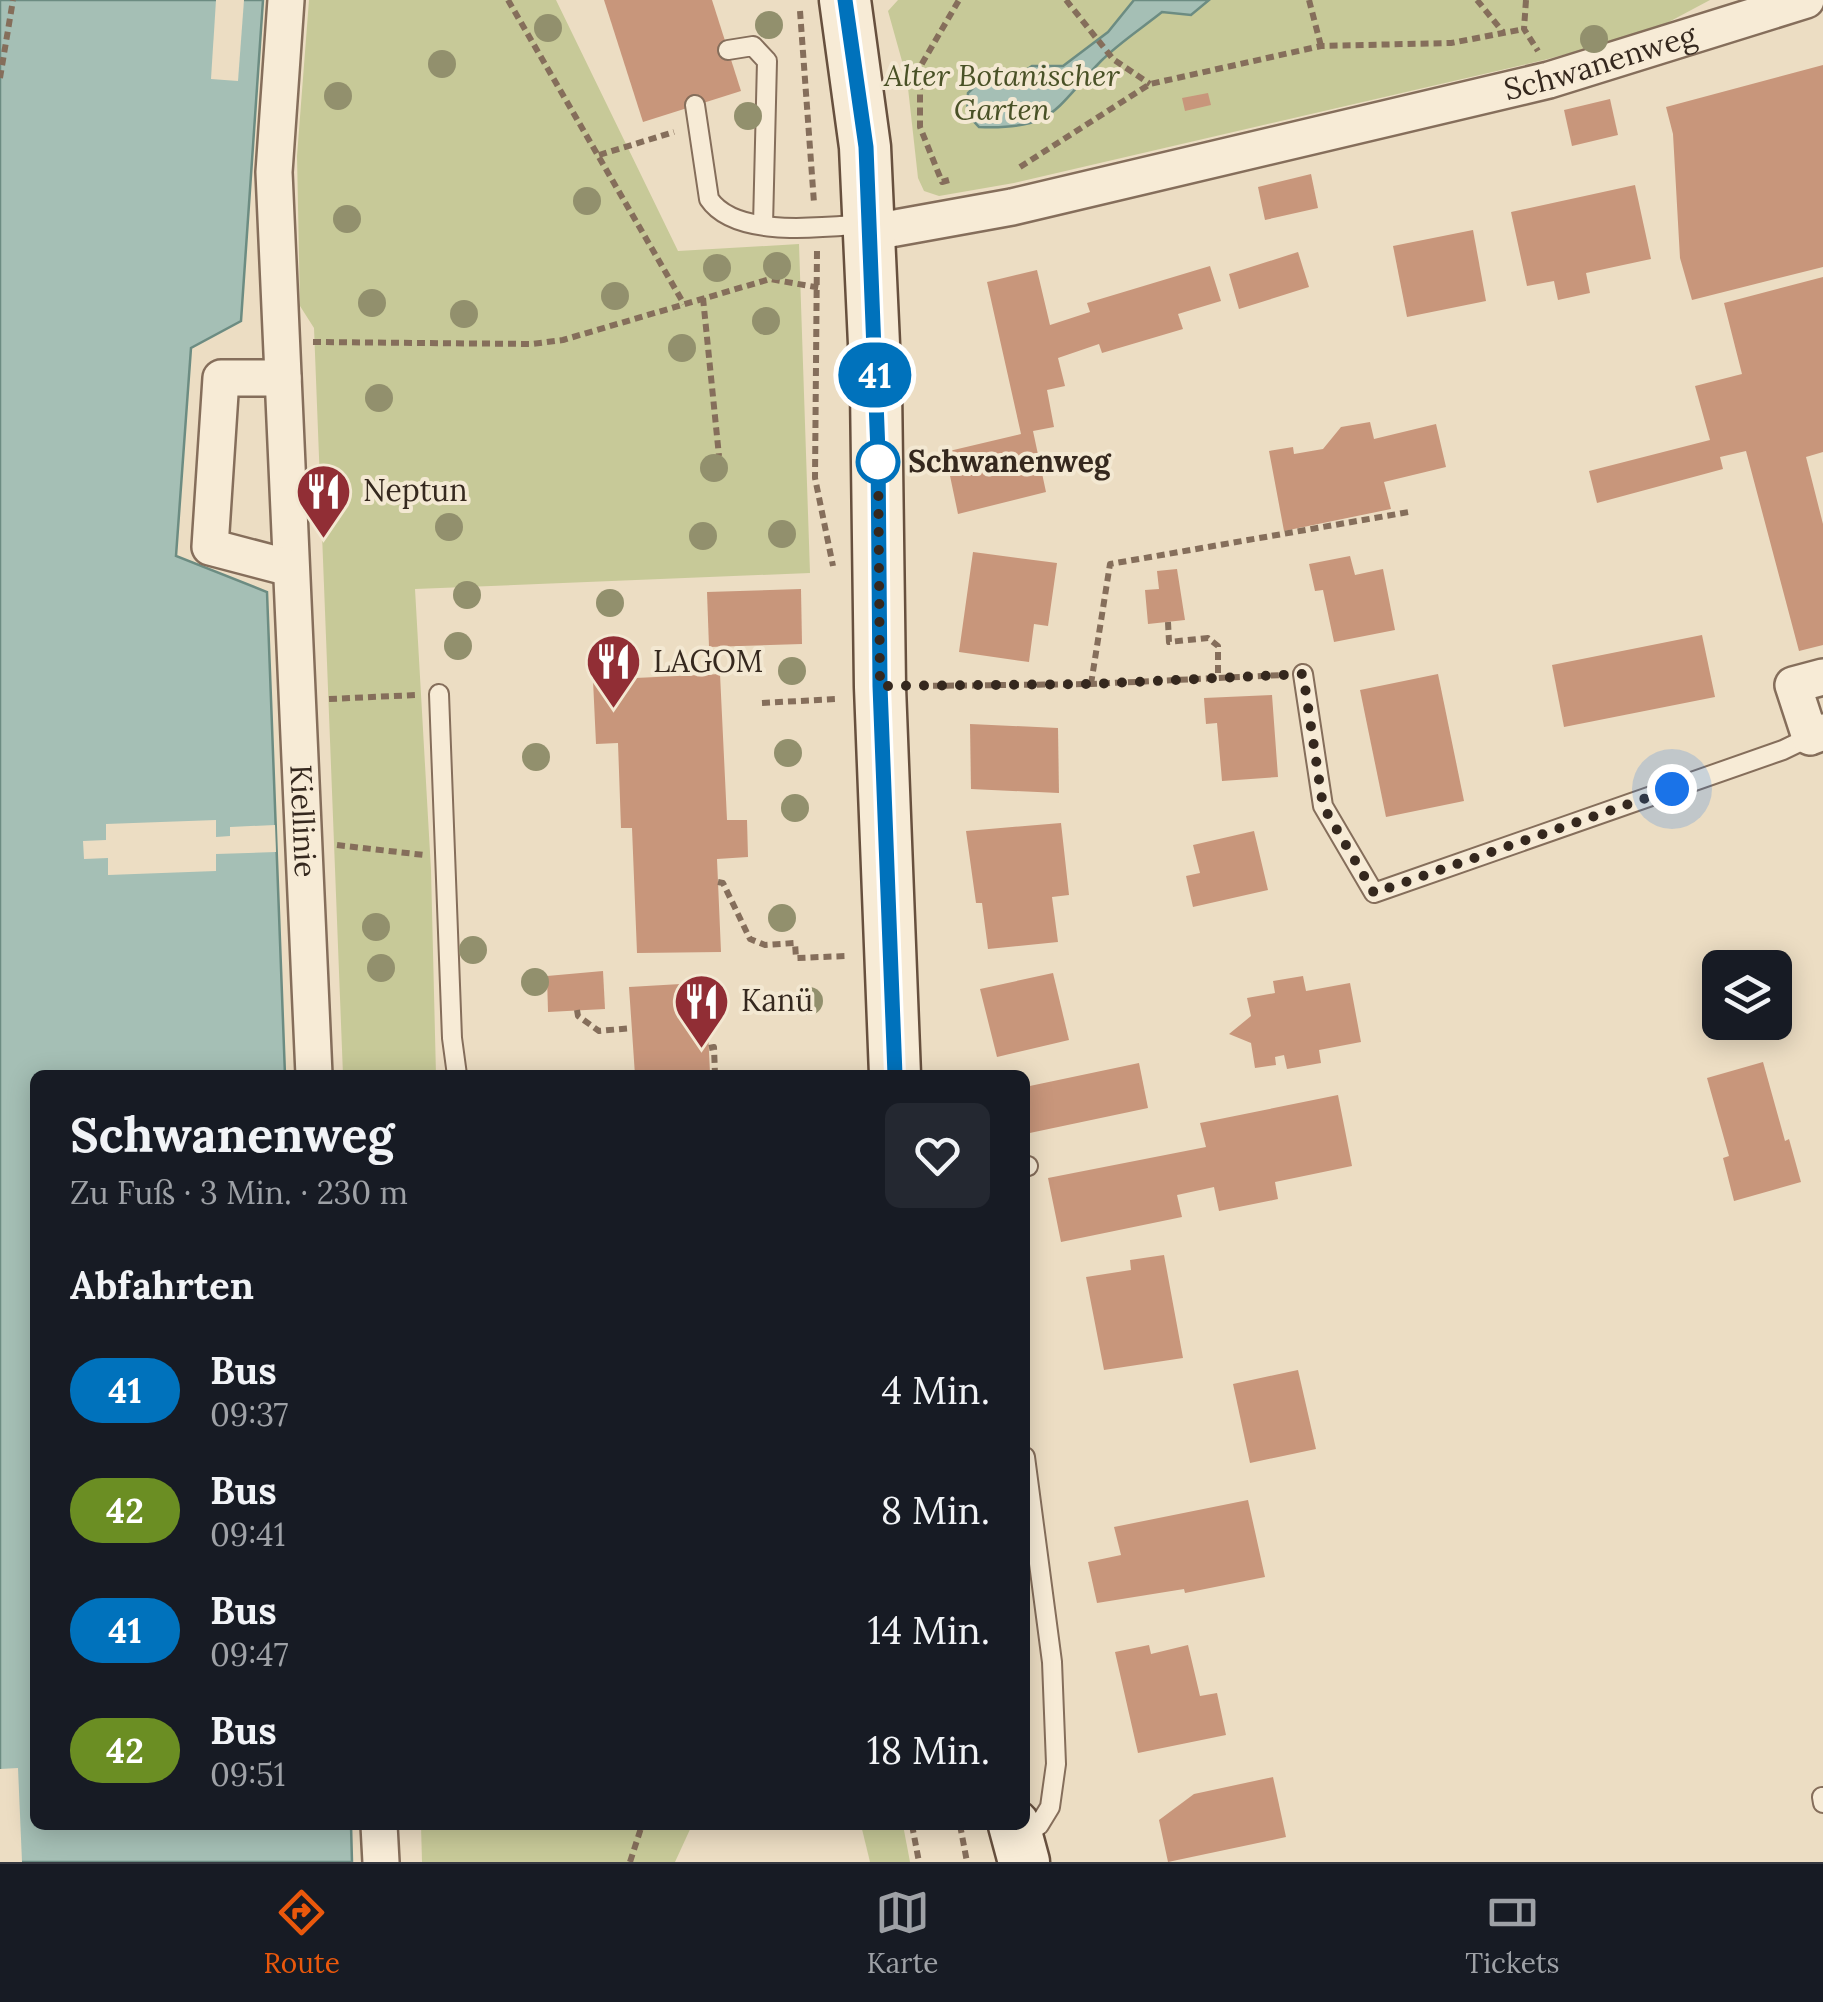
<!DOCTYPE html>
<html lang="de">
<meta charset="utf-8">
<style>
:root{--surface:#171b24;--page:#242831;--text:#f1f3f6;--muted:#9ea1a6;--line:#363941;--accent:#ea580c}
body{margin:0;font-family:Lora,serif;background:var(--page);color:var(--text);height:100vh;display:flex;flex-direction:column;font-size:38px;white-space:nowrap}
*{box-sizing:border-box;margin:0}
p{font-size:32px;color:var(--muted)}
.icon{flex:none;width:55px;height:55px;fill:none;stroke:currentColor;stroke-width:2;stroke-linecap:round;stroke-linejoin:round}
.map{position:relative;flex:1;overflow:hidden}
.sheet{position:absolute;left:30px;top:1070px;width:1000px;height:760px;display:flex;flex-direction:column;background:var(--surface);border-radius:15px;box-shadow:0 5px 25px #0003}
.sheet>*{flex:none}
.badge{padding:0 20px;border-radius:32px;font-size:35px;line-height:65px}
.fabs{position:absolute;left:1702px;top:950px;display:grid;gap:20px}
.fabs a{display:grid;place-items:center;width:90px;height:90px;border-radius:15px;background:var(--surface);box-shadow:0 5px 25px #0003;font-size:50px}
.you{position:absolute;width:50px;height:50px;margin:-25px;border:8px solid #fff;border-radius:50%;background:#1a73e8;box-shadow:0 0 0 15px #1a73e833}
.map>.badge{position:absolute;translate:-50% -50%;box-shadow:0 0 0 5px #fff}
h2{padding:0 40px;font-size:38px;line-height:90px}
.round{display:grid;place-items:center;flex:none;width:105px;height:105px;border-radius:15px;background:var(--page)}
.headline{display:flex;align-items:center;justify-content:space-between;height:170px;padding:0 40px}
h1{font-size:48px;font-weight:700;line-height:75px}
ul{padding:0;list-style:none}
li{display:flex;align-items:center;gap:30px;height:120px;padding:0 40px}
li div{flex:1}
li b{display:block;font-size:38px}
li em{font-style:normal}
li .badge{min-width:110px;font-weight:700;text-align:center}
.tabs{display:flex;justify-content:space-around;align-items:center;height:140px;border-top:2px solid var(--line);background:var(--surface);font-size:28px;color:var(--muted)}
.tabs a{display:grid;justify-items:center;gap:5px}
.tabs .active{color:var(--accent)}
.map>svg:first-child{display:block}
</style>
<div class="map">
<svg width="1823" height="1862" viewBox="0 0 1823 1862">
<rect width="100%" height="100%" fill="#ecddc3"/>
<g fill="#c7c998">
<path d="M309,0H556L678,251L799,244L810,573L415,589L431,870L436,1075H343L314,328L300,306L297,156Z"/>
<path d="M898,0H1710L1650,32L1544,60L1014,183L939,196L924,191L918,178L907,79L888,11Z"/>
<path d="M421,1825H692L675,1862H422Z"/>
<path d="M861,1825H903L910,1862H870Z"/>
</g>
<g fill="#a5bfb5" stroke="#6c8c82" stroke-width="2.5">
<path d="M0,0H263L241,321L191,348L176,556L267,592L285,1075H35V1825H351L352,1862H0Z"/>
<path d="M1134,0H1209L1191,15L1162,12C1142,28 1119,43 1101,61C1054,109 1055,130 979,127L967,114L968,93L983,78L1009,81L1032,66H1063L1108,32Z"/>
</g>
<g fill="#ecddc3">
<path d="M216,0H244L238,81L211,79Z"/>
<path d="M216,820V837L230,836V827L275,825L276,852L216,854V871L108,875V858L84,859L83,841L106,840V824Z"/>
<path d="M18,1768L22,1862H0V1769Z"/>
</g>
<g fill="#c8967b">
<path d="M604,0H712L741,91L643,122Z"/>
<path d="M1823,65V267L1692,300L1680,258L1673,134L1666,107Z"/>
<path d="M1208,93L1211,105L1185,111L1182,98Z"/>
<path d="M1610,99L1618,135L1572,146L1564,110Z"/>
<path d="M1311,174L1318,208L1265,220L1258,187Z"/>
<path d="M1635,185L1651,259L1586,273L1590,293L1558,300L1554,281L1527,286L1511,212Z"/>
<path d="M1473,230L1486,301L1407,317L1393,246Z"/>
<path d="M1298,252L1309,287L1239,309L1229,274Z"/>
<path d="M1210,266L1221,301L1178,314L1183,329L1102,353L1099,344L1058,358L1065,386L1047,390L1054,427L1033,431L1046,492L958,514L945,452L1021,434L987,282L1037,270L1050,325L1090,312L1087,303Z"/>
<path d="M1823,277V452L1806,457L1823,524V645L1799,651L1746,451L1720,457L1723,469L1597,503L1589,471L1710,440L1695,386L1742,374L1724,303Z"/>
<path d="M1370,422L1374,439L1436,424L1446,467L1384,482L1391,509L1284,531L1269,451L1293,447L1294,454L1323,449L1341,427Z"/>
<path d="M973,552L1057,563L1048,626L1034,624L1029,662L959,652Z"/>
<path d="M1350,556L1355,575L1383,569L1395,630L1334,642L1323,590L1315,591L1309,564Z"/>
<path d="M1177,569L1185,620L1148,624L1145,590L1159,589L1157,571Z"/>
<path d="M801,589L802,644L709,647L707,592Z"/>
<path d="M1702,635L1715,697L1564,727L1552,665Z"/>
<path d="M720,674L727,820H747L748,857L717,859L721,952L637,953L632,828H621L618,743L596,744L593,680Z"/>
<path d="M1438,674L1464,801L1386,817L1360,690Z"/>
<path d="M1272,695L1278,777L1222,781L1217,723L1206,724L1204,698Z"/>
<path d="M970,724L1058,728L1059,793L971,789Z"/>
<path d="M1061,823L1069,895L1052,897L1058,942L988,949L982,903H976L966,831Z"/>
<path d="M1254,831L1268,890L1193,907L1186,876L1200,873L1193,845Z"/>
<path d="M603,971L605,1009L548,1012L547,976Z"/>
<path d="M1053,973L1069,1040L997,1057L980,989Z"/>
<path d="M1303,976L1306,991L1350,983L1361,1042L1319,1050L1321,1063L1287,1069L1284,1055L1275,1057L1276,1065L1255,1068L1251,1043L1229,1034L1251,1016L1247,998L1275,993L1273,981Z"/>
<path d="M698,983L701,1031H708L710,1073L635,1075L629,987Z"/>
<path d="M1763,1062L1785,1141L1789,1139L1801,1182L1734,1201L1723,1158L1729,1156L1707,1078Z"/>
<path d="M1139,1063L1148,1108L1025,1134V1087Z"/>
<path d="M1338,1095L1352,1166L1275,1182L1278,1199L1219,1211L1214,1187L1177,1195L1182,1217L1061,1242L1048,1178L1206,1147L1200,1123Z"/>
<path d="M1164,1255L1183,1358L1104,1370L1086,1277L1131,1270L1130,1260Z"/>
<path d="M1298,1370L1316,1449L1250,1463L1233,1384Z"/>
<path d="M1248,1500L1265,1577L1185,1593L1184,1589L1097,1603L1088,1562L1121,1555L1114,1527Z"/>
<path d="M1149,1645L1151,1654L1188,1645L1200,1696L1217,1693L1226,1735L1138,1753L1115,1652Z"/>
<path d="M1273,1777L1286,1837L1168,1862L1159,1820L1194,1794Z"/>
</g>
<g fill="none" stroke-linecap="round" stroke-linejoin="round">
<defs>
<g id="lane">
<path d="M728,50L753,46L767,61L763,225"/>
<path d="M695,105L709,199C736,239 825,227 867,224"/>
<path d="M1303,674L1323,806L1374,893L1783,750L1810,737"/>
<path d="M439,694L452,1038L457,1075"/>
<path d="M1025,1167L1028,1166"/>
<path d="M1822,1797L1823,1803"/>
<path d="M1023,1835L1039,1825L1050,1807L1056,1764L1052,1662L1025,1457"/>
</g>
<g id="street">
<path id="s1" d="M286,0L274,172L314,1075"/>
<path id="s2" d="M868,233L1012,207L1549,80L1806,0"/>
<path d="M283,378H221L210,547L290,568"/>
<path d="M1823,677L1793,685L1810,737L1823,732"/>
<path d="M379,1825L381,1862"/>
</g>
<g id="secondary">
<path d="M845,0L865,147L876,388L880,687L895,1075"/>
<path d="M1014,1825L1024,1862"/>
</g>
</defs>
<use href="#lane" stroke="#856e5b" stroke-width="22"/>
<use href="#street" stroke="#856e5b" stroke-width="40"/>
<use href="#secondary" stroke="#67503e" stroke-width="55"/>
<g stroke="#856e5b" stroke-width="6" stroke-dasharray="8 5" stroke-linecap="butt">
<path d="M508,0L684,304"/>
<path d="M1066,0L1113,59L1150,84"/>
<path d="M1309,0L1321,46"/>
<path d="M1477,0L1503,32"/>
<path d="M1526,0L1524,29L1538,51"/>
<path d="M800,11L814,203"/>
<path d="M0,78L13,0"/>
<path d="M599,155L674,132"/>
<path d="M1020,167L1150,84L1321,46L1451,43L1524,29"/>
<path d="M949,180L942,182L920,127V67L959,0"/>
<path d="M817,251L815,478L833,566"/>
<path d="M703,298L719,456"/>
<path d="M313,342L532,344L563,340L770,279L821,288"/>
<path d="M1168,622L1169,642L1208,638L1218,646V678"/>
<path d="M1091,684L1110,564L1409,512"/>
<path d="M920,686L1091,684L1282,675"/>
<path d="M329,699L416,695"/>
<path d="M762,703L836,699"/>
<path d="M337,845L424,855"/>
<path d="M718,882L723,883L750,939L765,945L795,943L796,958L847,956"/>
<path d="M577,1010L578,1016L599,1031L632,1028"/>
<path d="M709,1048L714,1047L715,1075"/>
<path d="M912,1825L919,1862"/>
<path d="M960,1825L967,1862"/>
<path d="M630,1862L642,1825"/>
</g>
<use href="#lane" stroke="#f7ebd6" stroke-width="18"/>
<use href="#street" stroke="#f7ebd6" stroke-width="35"/>
<use href="#secondary" stroke="#f7ebd6" stroke-width="50"/>
</g>
<g fill="#92906d">
<circle cx="769" cy="25" r="14"/>
<circle cx="548" cy="28" r="14"/>
<circle cx="1594" cy="39" r="14"/>
<circle cx="442" cy="64" r="14"/>
<circle cx="338" cy="96" r="14"/>
<circle cx="748" cy="116" r="14"/>
<circle cx="587" cy="201" r="14"/>
<circle cx="347" cy="219" r="14"/>
<circle cx="777" cy="266" r="14"/>
<circle cx="717" cy="268" r="14"/>
<circle cx="615" cy="296" r="14"/>
<circle cx="372" cy="303" r="14"/>
<circle cx="464" cy="314" r="14"/>
<circle cx="766" cy="321" r="14"/>
<circle cx="682" cy="348" r="14"/>
<circle cx="379" cy="398" r="14"/>
<circle cx="714" cy="468" r="14"/>
<circle cx="449" cy="527" r="14"/>
<circle cx="782" cy="534" r="14"/>
<circle cx="703" cy="536" r="14"/>
<circle cx="467" cy="595" r="14"/>
<circle cx="610" cy="603" r="14"/>
<circle cx="458" cy="646" r="14"/>
<circle cx="792" cy="671" r="14"/>
<circle cx="788" cy="753" r="14"/>
<circle cx="536" cy="757" r="14"/>
<circle cx="795" cy="808" r="14"/>
<circle cx="782" cy="918" r="14"/>
<circle cx="376" cy="927" r="14"/>
<circle cx="473" cy="950" r="14"/>
<circle cx="381" cy="968" r="14"/>
<circle cx="535" cy="982" r="14"/>
<circle cx="809" cy="1001" r="14"/>
</g>
<g fill="none" stroke-linecap="round" stroke-linejoin="round">
<defs>
<path id="line" d="M845,0L866,147L878,452L880,686L895,1075"/>
</defs>
<use href="#line" stroke="#fff" stroke-width="22"/>
<use href="#line" stroke="#0072bc" stroke-width="15"/>
<path stroke="#35281e" stroke-width="10" stroke-dasharray="0 18" d="M878,462V452L880,686L1091,684L1303,674L1323,806L1374,893L1672,789"/>
</g>
<defs>
<symbol id="restaurant-pin" viewBox="-11 -11 22 30"><path d="M0 17L-7.5 6A9.5 9.5 0 1 1 7.5 6Z" fill="#912e35" stroke="#f3e8d2"/><path d="M-5-6h1v4h1v-4h1v4h1v-4h1v5L-1.5 .5V6h-2V.5L-5-1ZM5-6V6H3V1.5H1.5Q1.5-4 5-6Z" fill="#fff"/></symbol>
</defs>
<g fill-rule="evenodd">
<use href="#restaurant-pin" x="292" y="460" width="63" height="86"/>
<use href="#restaurant-pin" x="582" y="630" width="63" height="86"/>
<use href="#restaurant-pin" x="670" y="970" width="63" height="86"/>
</g>
<circle fill="#fff" stroke="#0072bc" stroke-width="5" cx="878" cy="462" r="20"/>
<g text-anchor="middle" stroke-width="8" stroke-linejoin="round" paint-order="stroke">
<g font-size="30" fill="#35281e" stroke="#f3e8d2">
<text dy="10" stroke="none"><textPath href="#s2" startOffset="752">Schwanenweg</textPath></text>
<text dy="10" stroke="none"><textPath href="#s1" startOffset="822">Kiellinie</textPath></text>
</g>
<g font-size="30" font-style="italic" fill="#495126" stroke="#f3e8d2">
<text x="1002" y="86">Alter Botanischer<tspan x="1002" dy="34">Garten</tspan></text>
</g>
<g font-size="30" font-weight="bold" fill="#35281e" stroke="#f3e8d2" text-anchor="start">
<text x="908" y="472">Schwanenweg</text>
</g>
<g font-size="30" fill="#35281e" stroke="#f3e8d2" text-anchor="start">
<text x="363" y="501">Neptun</text>
<text x="653" y="672">LAGOM</text>
<text x="741" y="1011">Kanü</text>
</g>
</g>
</svg>
<div class="fabs">
<a><svg class="icon" aria-label="layers" viewBox="0 0 24 24"><path d="M12 4l9 5-9 5-9-5zM3 14l9 5 9-5"/></svg></a>
</div>
<div class="you" style="left:1672px;top:789px"></div>
<b class="badge" style="left:875px;top:375px;background:#0072bc;color:#fff">41</b>
<section class="sheet">
<div class="headline"><div><h1>Schwanenweg</h1><p>Zu Fuß · 3 Min. · 230 m</p></div><a class="round"><svg class="icon" aria-label="heart" viewBox="0 0 24 24"><path d="M12 20l-8-8c-3-5 5-10 8-4 3-6 11-1 8 4z"/></svg></a></div>
<h2>Abfahrten</h2>
<ul>
<li><span class="badge" style="background:#0072bc;color:#fff">41</span><div><b>Bus</b><p>09:37</p></div><em>4 Min.</em></li>
<li><span class="badge" style="background:#6b8e23;color:#fff">42</span><div><b>Bus</b><p>09:41</p></div><em>8 Min.</em></li>
<li><span class="badge" style="background:#0072bc;color:#fff">41</span><div><b>Bus</b><p>09:47</p></div><em>14 Min.</em></li>
<li><span class="badge" style="background:#6b8e23;color:#fff">42</span><div><b>Bus</b><p>09:51</p></div><em>18 Min.</em></li>
</ul>
</section>
</div>
<nav class="tabs">
<a class="active"><svg class="icon" aria-label="directions" viewBox="0 0 24 24"><path d="M12 3l9 9-9 9-9-9zM9 14v-3h6M13 9l2 2-2 2"/></svg>Route</a>
<a><svg class="icon" aria-label="map" viewBox="0 0 24 24"><path d="M3 6l6-2 6 2 6-2v14l-6 2-6-2-6 2zM9 4v14M15 6v14"/></svg>Karte</a>
<a><svg class="icon" aria-label="tickets" viewBox="0 0 24 24"><path d="M3 7h18v10H3zM15 7v10"/></svg>Tickets</a>
</nav>
